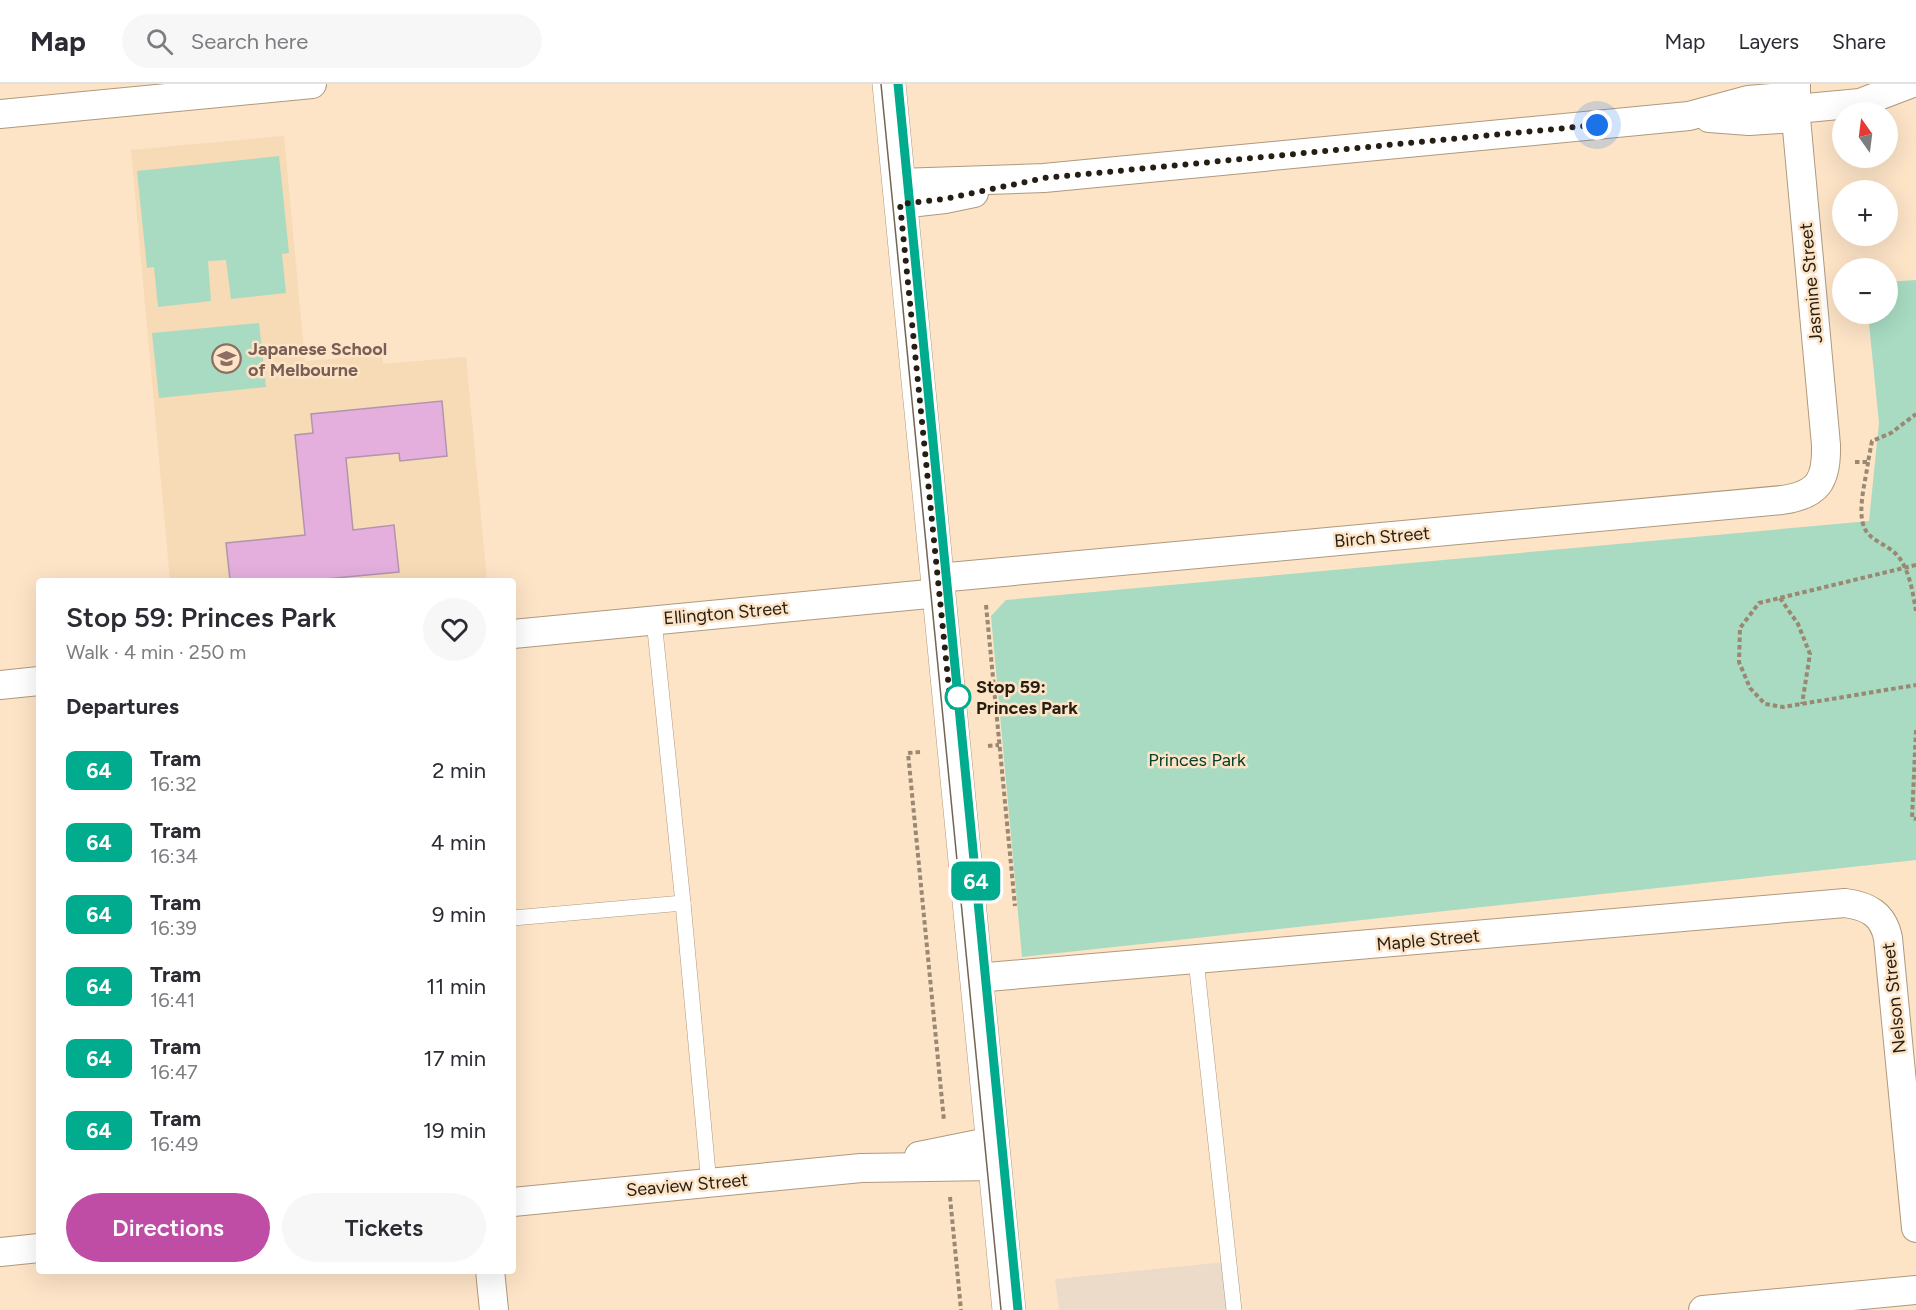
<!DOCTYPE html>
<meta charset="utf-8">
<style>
:root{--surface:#fff;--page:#f7f7f7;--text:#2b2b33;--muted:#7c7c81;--line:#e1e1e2;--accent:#bf4ca5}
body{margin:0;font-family:Figtree,sans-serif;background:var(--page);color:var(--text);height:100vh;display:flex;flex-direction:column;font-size:22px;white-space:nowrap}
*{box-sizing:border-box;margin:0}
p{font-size:20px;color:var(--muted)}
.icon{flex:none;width:33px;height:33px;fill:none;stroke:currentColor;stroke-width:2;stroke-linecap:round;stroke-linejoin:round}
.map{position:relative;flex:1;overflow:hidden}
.details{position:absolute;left:36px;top:494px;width:480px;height:696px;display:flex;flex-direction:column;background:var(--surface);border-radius:6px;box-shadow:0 6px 24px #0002}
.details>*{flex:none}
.badge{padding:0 12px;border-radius:9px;font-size:21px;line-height:39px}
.needle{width:39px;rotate:346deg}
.buttons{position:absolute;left:1832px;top:18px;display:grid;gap:12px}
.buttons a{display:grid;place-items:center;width:66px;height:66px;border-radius:50%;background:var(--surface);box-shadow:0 6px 24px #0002;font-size:30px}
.you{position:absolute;width:30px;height:30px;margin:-15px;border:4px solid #fff;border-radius:50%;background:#1a73e8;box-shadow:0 0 0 9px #1a73e833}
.map>.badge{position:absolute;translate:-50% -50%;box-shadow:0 0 0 3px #fff}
h2{padding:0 30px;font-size:22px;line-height:54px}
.round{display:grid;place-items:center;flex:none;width:63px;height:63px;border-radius:32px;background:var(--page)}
.headline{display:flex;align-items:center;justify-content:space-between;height:102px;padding:0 30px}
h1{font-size:28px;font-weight:600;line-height:45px}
.button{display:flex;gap:12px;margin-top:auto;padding:12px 30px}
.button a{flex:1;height:69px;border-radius:36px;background:var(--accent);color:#fff;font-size:24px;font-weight:600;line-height:69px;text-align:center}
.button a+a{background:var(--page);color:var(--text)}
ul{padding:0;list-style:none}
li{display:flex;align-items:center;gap:18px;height:72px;padding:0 30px}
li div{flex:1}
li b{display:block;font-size:22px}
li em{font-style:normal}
li .badge{min-width:66px;font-weight:700;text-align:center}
header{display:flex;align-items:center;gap:36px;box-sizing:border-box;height:84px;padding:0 30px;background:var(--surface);border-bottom:2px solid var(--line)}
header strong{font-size:28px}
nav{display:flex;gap:33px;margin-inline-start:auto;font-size:21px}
.search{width:420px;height:54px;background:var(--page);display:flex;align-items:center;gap:15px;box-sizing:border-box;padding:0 21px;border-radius:33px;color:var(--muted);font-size:22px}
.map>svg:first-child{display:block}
</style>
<header>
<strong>Map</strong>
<div class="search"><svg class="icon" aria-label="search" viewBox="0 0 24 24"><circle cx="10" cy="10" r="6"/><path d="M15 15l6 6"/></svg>Search here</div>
<nav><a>Map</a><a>Layers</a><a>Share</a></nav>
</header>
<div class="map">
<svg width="1916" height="1226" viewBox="0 0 1916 1226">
<rect width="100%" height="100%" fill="#fde4c7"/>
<path fill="#eddbca" d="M1235,1177L1240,1226H1059L1055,1195Z"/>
<path fill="#f7dab6" d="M284,52L305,277L382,271L383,280L466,273L487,496H170L131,66Z"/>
<g fill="#a8dbc2">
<path d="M279,72L289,169L282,170L286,209L231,215L226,176L208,177L211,217L158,223L154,183L147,184L137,87Z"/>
<path d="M1916,196V776L1022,873L991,532L1006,516L1869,437L1879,339L1868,230H1887V198Z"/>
<path d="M259,239L266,303L159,314L152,249Z"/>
</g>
<path fill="#e4afdd" stroke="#b195ad" stroke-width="1.5" d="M442,317L447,372L400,377L399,369L346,374L353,446L394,441L399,488L314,496H230L226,459L305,451L295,351L313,349L311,330Z"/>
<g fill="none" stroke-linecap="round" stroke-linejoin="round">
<defs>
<g id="lane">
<path d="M654,536L683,819L709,1100"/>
<path d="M513,834L683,819"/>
<path d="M1196,876L1234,1226"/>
</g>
<g id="street">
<path d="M1796,25L1860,19L1910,0"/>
<path d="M0,30L312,0"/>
<path d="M1709,34L1749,37L1796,34"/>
<path d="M898,99L1044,94L1689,32L1748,16L1795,12"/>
<path d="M900,120L945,115L974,109"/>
<path d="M938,494L1782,416C1818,411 1827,397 1826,361L1796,34V0"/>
<path d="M513,550L939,509"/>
<path d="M0,601L39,597"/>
<path d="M976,894L1845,819C1868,822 1883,830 1888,854L1916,1144"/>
<path d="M919,1072L993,1057"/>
<path d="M513,1118L861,1084L995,1082"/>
<path d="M0,1168L39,1164"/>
<path d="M490,1186L494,1226"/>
<path d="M1703,1226L1916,1206"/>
</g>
<path id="secondary" d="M889,0L1009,1226"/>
</defs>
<use href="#lane" stroke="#af997d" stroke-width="16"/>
<use href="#street" stroke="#af997d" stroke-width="30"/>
<use href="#secondary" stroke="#af997d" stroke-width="34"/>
<g stroke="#9a8873" stroke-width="4" stroke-dasharray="4.5 3" stroke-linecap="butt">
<path d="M1855,378H1868L1872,357L1891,349L1916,330"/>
<path d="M1868,378C1866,396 1857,425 1864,443C1869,456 1886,460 1896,470C1909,483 1913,509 1916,527"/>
<path d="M1916,481L1759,519L1740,544L1739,578L1750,604L1765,620L1783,623L1916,601"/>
<path d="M1780,514L1798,540L1810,570L1802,620"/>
<path d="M986,521L1015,822"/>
<path d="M1916,646L1912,734L1916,735"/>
<path d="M988,662L999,661"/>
<path d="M920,668L908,669L944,1037"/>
<path d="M950,1113L961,1226"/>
</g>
<use href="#lane" stroke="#fff" stroke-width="15"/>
<use href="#street" stroke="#fff" stroke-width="28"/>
<use href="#secondary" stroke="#fff" stroke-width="33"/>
<g stroke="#736553" stroke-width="1.5">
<path d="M881,0L1001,1226"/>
<path d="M898,0L1018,1226"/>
</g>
</g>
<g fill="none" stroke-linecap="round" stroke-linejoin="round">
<defs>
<path id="line" d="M898,0L1018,1226"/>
</defs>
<use href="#line" stroke="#fff" stroke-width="14"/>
<use href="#line" stroke="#00ab8e" stroke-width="9"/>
<path stroke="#271e13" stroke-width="6" stroke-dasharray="0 10.8" d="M958,613L951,625L900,120L945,115L1044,94L1597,41"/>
</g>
<defs>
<symbol id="school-ring" viewBox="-11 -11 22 22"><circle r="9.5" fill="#fde4c7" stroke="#8d6e63" stroke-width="1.5"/><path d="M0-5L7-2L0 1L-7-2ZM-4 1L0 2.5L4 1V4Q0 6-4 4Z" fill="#8d6e63"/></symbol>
</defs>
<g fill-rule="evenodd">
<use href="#school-ring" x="210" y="258" width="33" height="33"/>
</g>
<circle fill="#fff" stroke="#00ab8e" stroke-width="3" cx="958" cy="613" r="12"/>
<g text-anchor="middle" stroke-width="5" stroke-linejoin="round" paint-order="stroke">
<g font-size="18" fill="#271e13" stroke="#fde4c7">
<text transform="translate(1811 199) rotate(-95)" y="6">Jasmine Street</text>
<text transform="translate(1382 453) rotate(-5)" y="6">Birch Street</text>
<text transform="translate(726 529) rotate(-5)" y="6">Ellington Street</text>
<text transform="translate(1428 856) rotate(-5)" y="6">Maple Street</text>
<text transform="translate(1894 914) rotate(-96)" y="6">Nelson Street</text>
<text transform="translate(687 1101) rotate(-5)" y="6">Seaview Street</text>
</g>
<g font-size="18" font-weight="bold" fill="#785e54" stroke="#fde4c7" text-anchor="start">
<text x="248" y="271">Japanese School<tspan x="248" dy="21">of Melbourne</tspan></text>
</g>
<g font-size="18" font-weight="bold" fill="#271e13" stroke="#fde4c7" text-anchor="start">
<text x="976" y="609">Stop 59:<tspan x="976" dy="21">Princes Park</tspan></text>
</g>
<g font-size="18" fill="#04412c" stroke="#fde4c7">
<text x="1197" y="682">Princes Park</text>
</g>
</g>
</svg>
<div class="buttons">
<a><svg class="needle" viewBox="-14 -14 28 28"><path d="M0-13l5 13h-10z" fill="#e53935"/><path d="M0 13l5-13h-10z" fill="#7c7c81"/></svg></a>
<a>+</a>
<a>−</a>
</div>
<div class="you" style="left:1597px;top:41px"></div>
<b class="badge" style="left:976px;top:797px;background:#00ab8e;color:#fff">64</b>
<section class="details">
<div class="headline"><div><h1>Stop 59: Princes Park</h1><p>Walk · 4 min · 250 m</p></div><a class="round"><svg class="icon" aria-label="heart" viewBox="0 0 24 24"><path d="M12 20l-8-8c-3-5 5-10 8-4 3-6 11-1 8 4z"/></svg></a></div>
<h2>Departures</h2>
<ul>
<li><span class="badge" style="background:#00ab8e;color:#fff">64</span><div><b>Tram</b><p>16:32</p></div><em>2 min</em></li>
<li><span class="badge" style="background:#00ab8e;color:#fff">64</span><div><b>Tram</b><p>16:34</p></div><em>4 min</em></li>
<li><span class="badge" style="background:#00ab8e;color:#fff">64</span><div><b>Tram</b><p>16:39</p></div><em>9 min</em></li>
<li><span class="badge" style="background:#00ab8e;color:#fff">64</span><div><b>Tram</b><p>16:41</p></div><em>11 min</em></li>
<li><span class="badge" style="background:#00ab8e;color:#fff">64</span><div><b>Tram</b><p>16:47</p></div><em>17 min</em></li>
<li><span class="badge" style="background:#00ab8e;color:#fff">64</span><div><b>Tram</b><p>16:49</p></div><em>19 min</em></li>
</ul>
<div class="button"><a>Directions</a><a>Tickets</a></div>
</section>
</div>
